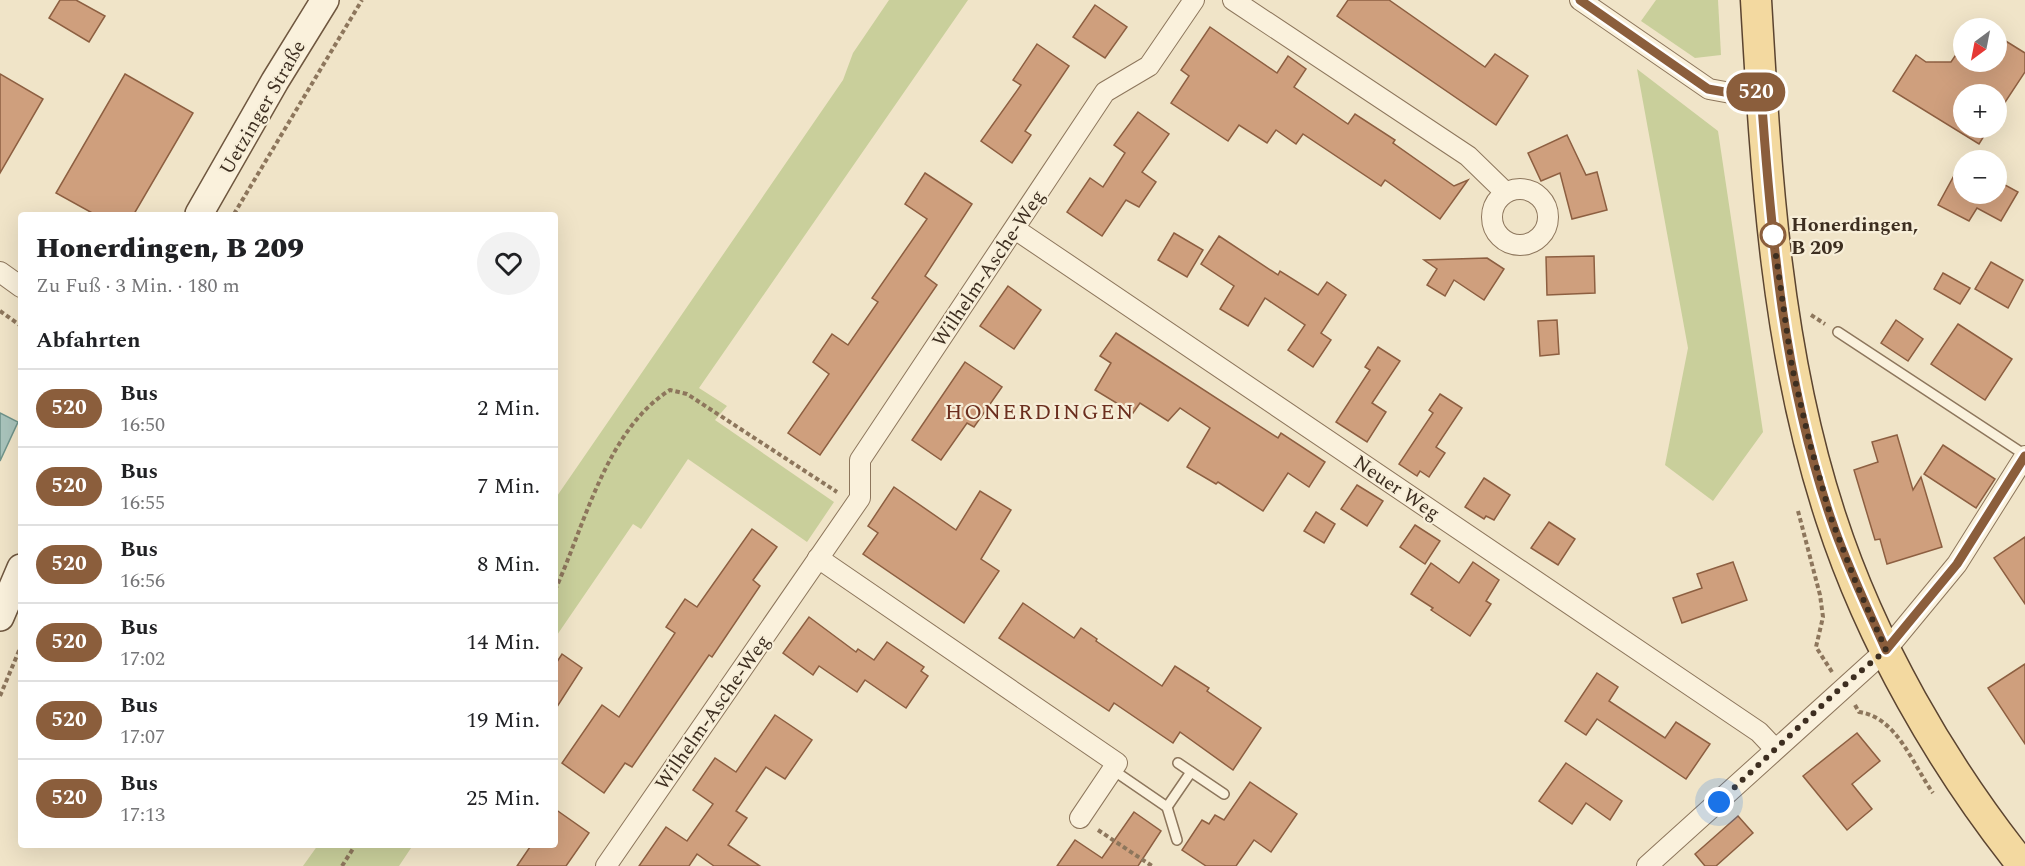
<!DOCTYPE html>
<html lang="de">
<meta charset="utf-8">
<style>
:root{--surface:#fff;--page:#f2f2f2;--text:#202124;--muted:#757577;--line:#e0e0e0}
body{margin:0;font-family:Spectral,serif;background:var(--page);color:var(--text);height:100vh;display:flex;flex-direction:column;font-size:22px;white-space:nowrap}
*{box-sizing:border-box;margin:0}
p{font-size:20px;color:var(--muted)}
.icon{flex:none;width:33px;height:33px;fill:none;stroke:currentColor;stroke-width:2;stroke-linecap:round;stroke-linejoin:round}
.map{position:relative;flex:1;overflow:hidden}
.panel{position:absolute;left:18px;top:212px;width:540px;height:636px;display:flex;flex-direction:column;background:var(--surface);border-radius:6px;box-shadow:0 6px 24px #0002}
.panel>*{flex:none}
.badge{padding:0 12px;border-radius:20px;font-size:21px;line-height:39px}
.needle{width:39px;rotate:212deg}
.fabs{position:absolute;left:1953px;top:18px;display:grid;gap:12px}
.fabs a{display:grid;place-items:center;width:54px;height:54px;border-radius:50%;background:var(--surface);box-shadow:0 6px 24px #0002;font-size:30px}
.you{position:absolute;width:30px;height:30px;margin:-15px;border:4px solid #fff;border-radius:50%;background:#1a73e8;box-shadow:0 0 0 9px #1a73e833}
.map>.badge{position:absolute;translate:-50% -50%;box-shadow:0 0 0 3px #fff}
h2{padding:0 18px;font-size:22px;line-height:54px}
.round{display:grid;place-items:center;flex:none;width:63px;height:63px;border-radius:32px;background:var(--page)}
.headline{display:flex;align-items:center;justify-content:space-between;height:102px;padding:0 18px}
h1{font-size:28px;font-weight:800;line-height:45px}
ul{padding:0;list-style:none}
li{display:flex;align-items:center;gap:18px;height:78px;padding:0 18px;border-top:2px solid var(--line)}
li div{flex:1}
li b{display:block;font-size:22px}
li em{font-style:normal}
li .badge{min-width:66px;font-weight:700;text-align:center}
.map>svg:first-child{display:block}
</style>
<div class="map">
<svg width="2025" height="866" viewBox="0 0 2025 866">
<rect width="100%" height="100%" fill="#f0e4c8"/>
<g fill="#c9cf9b">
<path d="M889,0H968L699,388L727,406L715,420L834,502L807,542L688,459L641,529L633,524L555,638V499L843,80L853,53Z"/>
<path d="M1656,0H1718L1721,55L1695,58L1641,21Z"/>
<path d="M1637,69L1718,131L1763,432L1713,501L1665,465L1688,348Z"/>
<path d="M318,845V844L413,845L399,866H303Z"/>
</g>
<path fill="#a9c4bc" stroke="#6f938a" stroke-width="1.5" d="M0,413L18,422L0,461Z"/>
<g fill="#cf9f7d" stroke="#8d5f41" stroke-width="1.5">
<path d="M60,0H76L105,16L89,42L49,18Z"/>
<path d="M1348,0H1389L1485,67L1495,54L1528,76L1496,125L1337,16Z"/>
<path d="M1095,5L1127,27L1105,58L1073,37Z"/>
<path d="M1210,27L1277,73L1288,56L1306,69L1294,87L1316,102L1348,124L1355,114L1395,140L1393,143L1454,186L1468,180L1440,219L1385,180L1381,186L1303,134L1296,144L1276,130L1267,143L1239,125L1228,141L1171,103L1189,76L1181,70Z"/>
<path d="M1996,35L2025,53V72L1996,116V94H1964V128H1989L1979,144L1893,91L1916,55L1926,62H1951L1964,43V62H1996Z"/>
<path d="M1037,44L1069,66L1025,131L1031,135L1012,163L981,141L1021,85L1013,80Z"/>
<path d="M0,74L43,99L0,173Z"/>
<path d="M125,74L193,113L134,214H94L56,193Z"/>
<path d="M1138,112L1169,134L1142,172L1156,182L1139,207L1126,200L1102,236L1067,212L1090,178L1103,187L1125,153L1114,145Z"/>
<path d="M1567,135L1586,175L1597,172L1607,210L1572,219L1560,173L1541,181L1528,153Z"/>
<path d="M1962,161L1964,194H1996V180L2018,192L2001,221L1977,208L1969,221L1938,205Z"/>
<path d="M925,173L972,204L925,276L937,285L820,455L788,433L829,374L813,362L832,334L848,345L878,302L872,298L927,219L905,204Z"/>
<path d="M1174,233L1203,250L1187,277L1158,260Z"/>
<path d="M1219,236L1278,275L1280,271L1318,295L1327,282L1346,295L1321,333L1331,340L1313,367L1288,350L1305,325L1265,298L1248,326L1220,309L1234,286L1201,264Z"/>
<path d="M1594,256L1595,293L1547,295L1546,257Z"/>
<path d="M1487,258L1504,269L1484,300L1454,280L1445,296L1427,285L1437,269L1424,260Z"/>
<path d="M1991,262L2023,280L2008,308L1975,289Z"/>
<path d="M1943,273L1970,288L1960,304L1934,289Z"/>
<path d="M1008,286L1041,310L1014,349L980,326Z"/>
<path d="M1557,320L1559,354L1540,356L1538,321Z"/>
<path d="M1896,320L1923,339L1908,361L1881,343Z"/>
<path d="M1958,324L2012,359L1985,400L1931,364Z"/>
<path d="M1116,333L1278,438L1281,433L1325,462L1309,487L1288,473L1263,511L1218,482L1216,484L1187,467L1210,428L1180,408L1168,421L1140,403L1133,413L1095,390L1111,363L1100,356Z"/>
<path d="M1378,347L1400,361L1372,403L1386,412L1367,442L1336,422L1370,370L1365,367Z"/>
<path d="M965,362L1002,387L974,427L967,423L941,460L912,440Z"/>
<path d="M1440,394L1462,408L1436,447L1445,453L1429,477L1420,471L1417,476L1399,464L1433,413L1429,410Z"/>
<path d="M1897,435L1913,490L1921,477L1942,547L1887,564L1880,539L1875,540L1854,470L1878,462L1872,442Z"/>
<path d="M1943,445L1995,479L1976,508L1924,474Z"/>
<path d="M1484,478L1510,495L1494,520L1486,516L1484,519L1465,507Z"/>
<path d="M1357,485L1383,501L1367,526L1341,509Z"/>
<path d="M894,487L956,530L980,491L1011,510L981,559L999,571L964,623L863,554L878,533L868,526Z"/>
<path d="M1316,512L1335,524L1324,543L1304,531Z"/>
<path d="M1549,522L1575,539L1558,565L1531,548Z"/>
<path d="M1415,525L1440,541L1425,564L1400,547Z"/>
<path d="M752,529L777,547L753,580L760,586L712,657L709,655L632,767L625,763L604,793L562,763L602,705L619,717L675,633L666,627L685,599L697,607Z"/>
<path d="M2025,537V604L1994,558Z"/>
<path d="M1473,562L1499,580L1486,601L1491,604L1470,636L1431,610L1433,608L1411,594L1431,563L1459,583Z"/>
<path d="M1733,562L1747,600L1682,623L1673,598L1702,588L1697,574Z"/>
<path d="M1023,603L1074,638L1081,628L1097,639L1096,641L1162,686L1175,666L1209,688L1207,691L1261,728L1233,770L1180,732L1173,743L1114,703L1109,711L999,638Z"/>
<path d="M809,617L856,652L858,649L874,660L887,642L924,667L921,671L928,676L906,708L865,680L857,692L819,666L813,675L783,653Z"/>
<path d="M562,654L582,668L555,710V665Z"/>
<path d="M2025,664V744L1988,688Z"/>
<path d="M1597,673L1618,687L1609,701L1665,738L1676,722L1710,744L1686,779L1597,719L1586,735L1565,721Z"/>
<path d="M775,715L812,740L785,779L766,767L736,811L747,818L728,845L760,866H714L697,854L689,866H639L666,827L687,841L713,804L693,790L715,758L736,772Z"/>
<path d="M1857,733L1880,761L1852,784L1872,809L1847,830L1803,776Z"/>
<path d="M1566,763L1622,801L1610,820L1586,803L1572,824L1539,801Z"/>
<path d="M1250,782L1297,814L1271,852L1254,840L1236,866H1206L1182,850L1202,820L1209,824L1215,815L1224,820Z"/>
<path d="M555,809L589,833L566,866H517L532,844H555Z"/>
<path d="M1134,812L1161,831L1138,866H1057L1075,840L1102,858Z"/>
<path d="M1738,816L1753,833L1716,866H1705L1695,854Z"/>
</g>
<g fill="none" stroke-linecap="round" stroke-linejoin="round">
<defs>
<g id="lane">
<path d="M1838,332L2025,455"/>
<path d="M1178,763L1224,794"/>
<path d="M1113,770L1167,807L1191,772"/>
<path d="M1167,807L1177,840"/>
</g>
<g id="street">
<path d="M1233,0L1468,156L1505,192"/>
<path d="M1580,0L1709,89L1736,94L1761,92"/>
<circle cx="1520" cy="217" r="28"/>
<path d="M1015,229L1759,732L1775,749"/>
<path d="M0,272L21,287"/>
<path d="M818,558L1117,763L1080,818"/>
<path d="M606,866L860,498V460L1105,92L1149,66L1194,0"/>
<path d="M1647,866L1886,650L1957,564L2025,456"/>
</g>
<g id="secondary">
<path d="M199,214L275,81L325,0"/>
<path d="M0,617L21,568"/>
</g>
<path id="primary" d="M1756,0C1766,174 1776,351 1831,518C1871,641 1942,765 2023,866"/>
</defs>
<use href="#lane" stroke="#8d765c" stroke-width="12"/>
<use href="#street" stroke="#8d765c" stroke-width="22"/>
<use href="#secondary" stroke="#6f573f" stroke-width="30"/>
<use href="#primary" stroke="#5b4430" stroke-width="33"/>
<g stroke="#8d765c" stroke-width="4" stroke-dasharray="4.5 3" stroke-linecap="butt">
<path d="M234,214L362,0"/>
<path d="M0,311L21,326"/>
<path d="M1811,315L1825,324"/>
<path d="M1798,511L1820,595L1823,617L1816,647L1832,672"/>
<path d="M555,590C585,525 606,430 670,390L687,394L837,492"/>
<path d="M0,696L21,646"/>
<path d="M1855,705L1859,712C1897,717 1913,765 1933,793"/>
<path d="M1098,830L1152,866"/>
<path d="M342,866L356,844"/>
</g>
<use href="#lane" stroke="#faf1dc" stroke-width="9"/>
<use href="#street" stroke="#faf1dc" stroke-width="20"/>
<use href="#secondary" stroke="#faf1dc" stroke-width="27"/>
<use href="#primary" stroke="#f3d9a0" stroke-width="30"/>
</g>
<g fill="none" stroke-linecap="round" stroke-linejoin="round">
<defs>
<path id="line" d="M1580,0L1708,89L1736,94L1761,92C1771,235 1784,382 1831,519C1846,564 1867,607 1886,650L1957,564L2025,456"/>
</defs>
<use href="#line" stroke="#fff" stroke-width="14"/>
<use href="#line" stroke="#8b5e3c" stroke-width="9"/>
<path stroke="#3d2e20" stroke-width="6" stroke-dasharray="0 10.8" d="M1719,802L1834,694L1886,650L1856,583L1831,518L1810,444L1792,367L1773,235"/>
</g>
<circle fill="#fff" stroke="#8b5e3c" stroke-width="3" cx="1773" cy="235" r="12"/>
<g text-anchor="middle" stroke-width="4.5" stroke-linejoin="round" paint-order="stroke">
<g font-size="20" fill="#3d2e20" stroke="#f7eed8">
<text transform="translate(262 107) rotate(-60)" y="7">Uetzinger Straße</text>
<text transform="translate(988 268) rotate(-56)" y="7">Wilhelm-Asche-Weg</text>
<text transform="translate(1397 487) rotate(34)" y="7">Neuer Weg</text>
<text transform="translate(712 712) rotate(-55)" y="7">Wilhelm-Asche-Weg</text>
</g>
<g font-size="20" font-weight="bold" fill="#3d2e20" stroke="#f7eed8" text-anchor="start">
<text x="1791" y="231">Honerdingen,<tspan x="1791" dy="23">B 209</tspan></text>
</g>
<g font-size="22" letter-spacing="1.5" fill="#6b2e1e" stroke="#f7eed8">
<text x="1040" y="419">HONERDINGEN</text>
</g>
</g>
</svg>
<div class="fabs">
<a><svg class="needle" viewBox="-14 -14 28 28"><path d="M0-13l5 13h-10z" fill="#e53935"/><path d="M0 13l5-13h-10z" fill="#757577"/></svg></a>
<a>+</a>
<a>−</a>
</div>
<div class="you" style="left:1719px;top:802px"></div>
<b class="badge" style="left:1756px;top:92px;background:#8b5e3c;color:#fff">520</b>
<section class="panel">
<div class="headline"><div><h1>Honerdingen, B 209</h1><p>Zu Fuß · 3 Min. · 180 m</p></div><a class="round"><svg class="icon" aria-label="heart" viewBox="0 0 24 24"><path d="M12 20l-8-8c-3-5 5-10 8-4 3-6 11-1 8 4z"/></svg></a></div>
<h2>Abfahrten</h2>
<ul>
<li><span class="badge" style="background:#8b5e3c;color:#fff">520</span><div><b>Bus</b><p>16:50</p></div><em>2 Min.</em></li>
<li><span class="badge" style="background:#8b5e3c;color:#fff">520</span><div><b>Bus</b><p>16:55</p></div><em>7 Min.</em></li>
<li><span class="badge" style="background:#8b5e3c;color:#fff">520</span><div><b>Bus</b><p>16:56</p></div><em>8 Min.</em></li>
<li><span class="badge" style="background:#8b5e3c;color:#fff">520</span><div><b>Bus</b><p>17:02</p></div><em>14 Min.</em></li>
<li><span class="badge" style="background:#8b5e3c;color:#fff">520</span><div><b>Bus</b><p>17:07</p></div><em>19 Min.</em></li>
<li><span class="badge" style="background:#8b5e3c;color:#fff">520</span><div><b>Bus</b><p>17:13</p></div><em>25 Min.</em></li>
</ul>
</section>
</div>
